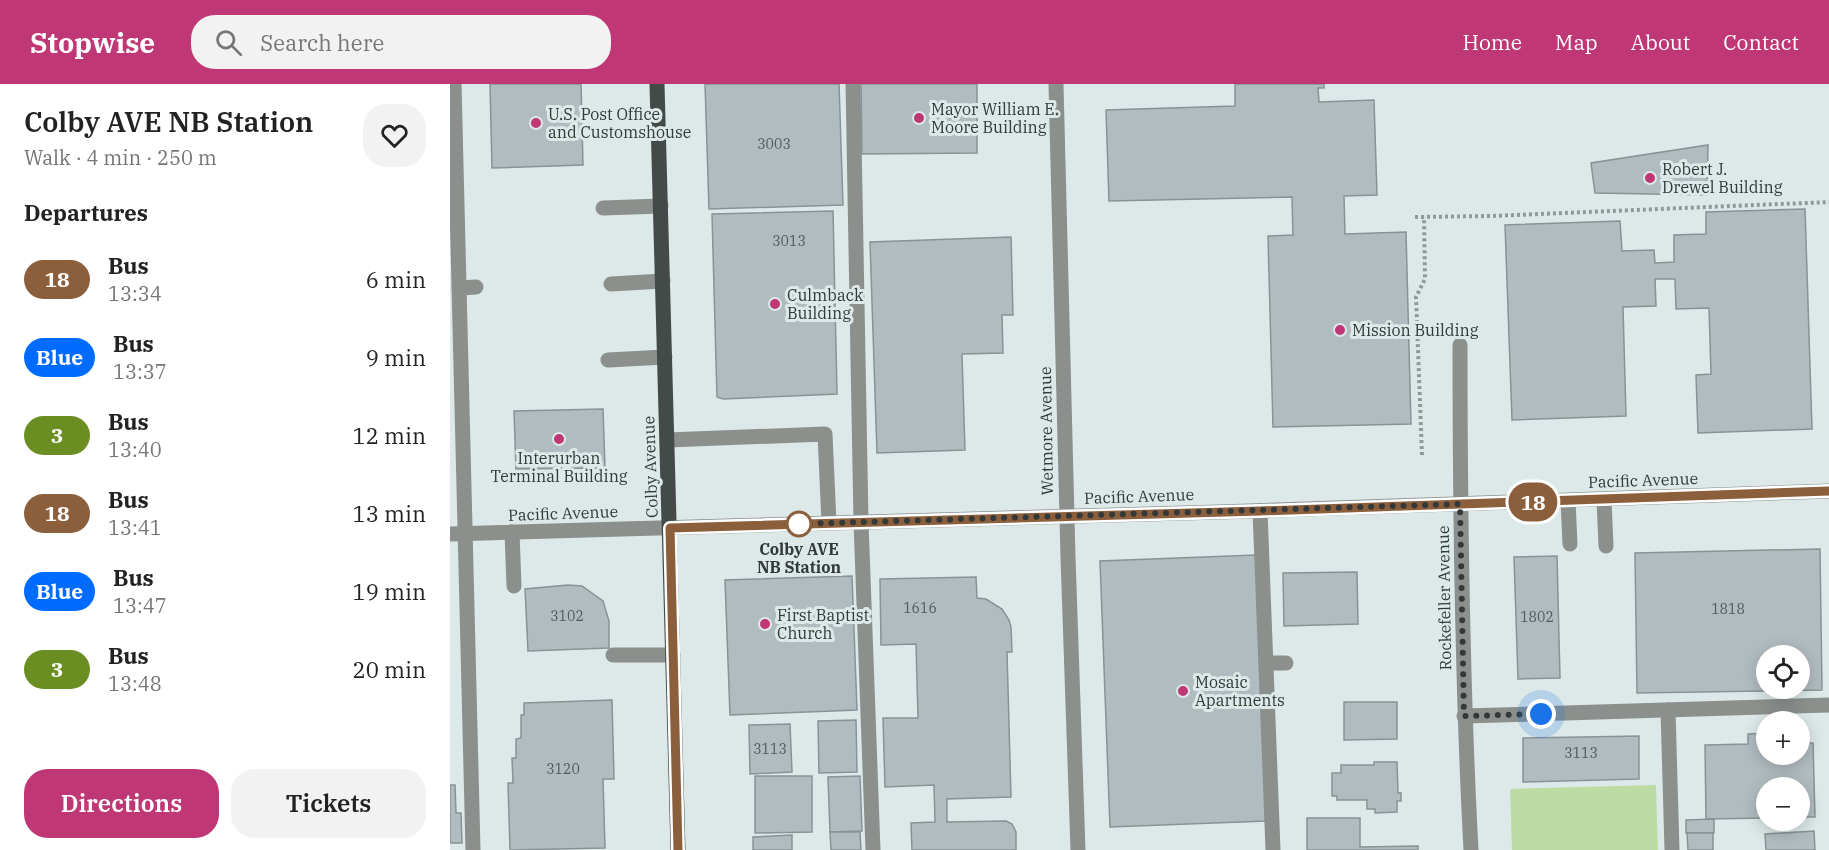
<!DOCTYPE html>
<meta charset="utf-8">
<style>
:root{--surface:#fff;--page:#f2f2f2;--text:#222;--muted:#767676;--accent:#bf3775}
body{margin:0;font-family:"IBM Plex Serif",serif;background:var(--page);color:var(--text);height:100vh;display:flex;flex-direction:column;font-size:22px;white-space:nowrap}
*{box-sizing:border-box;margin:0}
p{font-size:20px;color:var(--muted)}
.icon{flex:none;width:33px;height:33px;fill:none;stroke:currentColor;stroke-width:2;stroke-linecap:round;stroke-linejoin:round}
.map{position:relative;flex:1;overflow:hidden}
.panel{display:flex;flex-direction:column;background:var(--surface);width:450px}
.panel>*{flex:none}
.badge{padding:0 12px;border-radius:20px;font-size:21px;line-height:39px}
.fabs{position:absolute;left:1306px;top:561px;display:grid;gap:12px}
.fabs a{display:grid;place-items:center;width:54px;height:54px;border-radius:50%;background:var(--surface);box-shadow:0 3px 15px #0003;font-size:30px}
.you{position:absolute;width:30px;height:30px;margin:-15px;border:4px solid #fff;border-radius:50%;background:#1a73e8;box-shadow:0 0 0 9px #1a73e833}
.map>.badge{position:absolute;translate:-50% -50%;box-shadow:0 0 0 3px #fff}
h2{padding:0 24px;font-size:22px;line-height:54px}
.round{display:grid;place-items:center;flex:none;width:63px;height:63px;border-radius:24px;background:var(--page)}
.headline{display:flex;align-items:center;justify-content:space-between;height:102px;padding:0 24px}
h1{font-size:28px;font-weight:600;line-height:45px}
.action{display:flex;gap:12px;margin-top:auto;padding:12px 24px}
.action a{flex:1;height:69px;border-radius:24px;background:var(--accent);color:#fff;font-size:24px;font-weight:600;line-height:69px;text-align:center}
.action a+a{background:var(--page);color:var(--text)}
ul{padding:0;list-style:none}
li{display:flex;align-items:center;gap:18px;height:78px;padding:0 24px}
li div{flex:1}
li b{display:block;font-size:22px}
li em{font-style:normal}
li .badge{min-width:66px;font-weight:700;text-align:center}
header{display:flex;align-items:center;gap:36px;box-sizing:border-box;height:84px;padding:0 30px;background:var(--accent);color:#fff}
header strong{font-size:28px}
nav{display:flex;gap:33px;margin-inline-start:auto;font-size:21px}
.search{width:420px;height:54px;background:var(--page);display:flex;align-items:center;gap:15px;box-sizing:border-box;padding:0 21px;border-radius:24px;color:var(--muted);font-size:22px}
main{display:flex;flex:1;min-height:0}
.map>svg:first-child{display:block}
</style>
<header>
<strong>Stopwise</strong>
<div class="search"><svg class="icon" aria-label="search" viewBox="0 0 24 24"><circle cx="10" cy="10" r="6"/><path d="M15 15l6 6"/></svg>Search here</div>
<nav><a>Home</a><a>Map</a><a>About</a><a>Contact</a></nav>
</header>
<main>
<section class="panel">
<div class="headline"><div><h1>Colby AVE NB Station</h1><p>Walk · 4 min · 250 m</p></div><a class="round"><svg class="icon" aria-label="heart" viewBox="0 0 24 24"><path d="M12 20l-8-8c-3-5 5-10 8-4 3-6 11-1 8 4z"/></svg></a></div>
<h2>Departures</h2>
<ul>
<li><span class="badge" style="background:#8b5e3c;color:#fff">18</span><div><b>Bus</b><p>13:34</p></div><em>6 min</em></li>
<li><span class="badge" style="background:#006cff;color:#fff">Blue</span><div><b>Bus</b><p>13:37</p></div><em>9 min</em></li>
<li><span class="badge" style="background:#6b8e23;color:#fff">3</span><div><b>Bus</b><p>13:40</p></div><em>12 min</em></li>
<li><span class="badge" style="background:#8b5e3c;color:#fff">18</span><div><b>Bus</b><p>13:41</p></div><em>13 min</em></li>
<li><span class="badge" style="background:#006cff;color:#fff">Blue</span><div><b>Bus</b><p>13:47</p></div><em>19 min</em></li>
<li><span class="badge" style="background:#6b8e23;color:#fff">3</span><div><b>Bus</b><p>13:48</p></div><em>20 min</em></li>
</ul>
<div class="action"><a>Directions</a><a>Tickets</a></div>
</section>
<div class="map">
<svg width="1379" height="766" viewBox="0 0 1379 766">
<rect width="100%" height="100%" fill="#dce9e8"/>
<path fill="#bddca4" d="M1206,701L1208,766H1062L1060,705Z"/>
<g fill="#b1bcc1" stroke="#889297" stroke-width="1.5" fill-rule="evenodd">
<path d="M40,0H131L133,81L42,84Z"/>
<path d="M255,0H389L393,121L259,125Z"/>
<path d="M411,0H527V69L412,70Z"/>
<path d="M785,0H874V4H868L869,18L924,16L927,111L894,112L895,150L956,148L961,340L823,343L818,152L843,151L842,113L659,117L656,26L785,22Z"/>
<path d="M1258,61L1257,111L1145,109L1141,79Z"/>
<path d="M1355,125L1362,345L1248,349L1246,291L1261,290L1259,224L1226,225L1225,195H1205L1206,222L1173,223L1176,332L1062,336L1055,141L1170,137L1172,167L1204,166L1205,179L1224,178V151L1256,150V128Z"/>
<path d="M383,127L387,310L273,315L267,313L262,130Z"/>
<path d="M561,153L563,231H552L553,269L512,270L515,366L427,369L420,158Z"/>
<path d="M153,325L155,384L66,385L64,327Z"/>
<path d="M1370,465L1372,606L1187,609L1185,469ZM1317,572H1350V604H1317Z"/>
<path d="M806,471L816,737L660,743L650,477Z"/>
<path d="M1107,472L1110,594L1068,595L1064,473Z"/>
<path d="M907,488L908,540L834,542L833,489Z"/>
<path d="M402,492L407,626L280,631L275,496Z"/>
<path d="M526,493L527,514L536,515L552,525L559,536L561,543L562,568H557L561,713L497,715V738L556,737L562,740L566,748V766H462L461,739L485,738L484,701L435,703L433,634H468L466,560L431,561L430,495Z"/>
<path d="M118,501L132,502L153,517L159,537V564L78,567L75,505Z"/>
<path d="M162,616L164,695H153L155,764L60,766L58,699H63L62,674H66V655L71,654V631H74V619Z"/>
<path d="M894,618H947V655L894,656Z"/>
<path d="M406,636L407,688L369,689L368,637Z"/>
<path d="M340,640L342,688L300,690L299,641Z"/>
<path d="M1317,649V670H1350V659H1363L1365,733H1350V704H1317V734L1256,735L1255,661L1298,660V650Z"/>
<path d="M1189,652V695L1073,698V654Z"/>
<path d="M924,678H947L948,709H951V717H947V728L925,729V725H917V716H887V712H882V689H891V681H924Z"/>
<path d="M305,692H362V748L305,749Z"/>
<path d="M410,692L412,747L380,748L378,693Z"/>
<path d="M0,701H5L6,729H11L12,759H0Z"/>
<path d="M857,734H910V763L968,762V766H857Z"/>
<path d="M1264,735V749H1236V736Z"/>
<path d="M1364,747L1365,766H1316L1315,750Z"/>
<path d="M380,748H410L411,766H381Z"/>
<path d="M1237,749H1263V766H1238Z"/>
<path d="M342,751V766H303V753Z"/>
</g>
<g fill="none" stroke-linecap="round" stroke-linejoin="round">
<g stroke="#909999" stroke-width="4" stroke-dasharray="3 3" stroke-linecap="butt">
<path d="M965,133L1041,132L1379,118"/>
<path d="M972,371L966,213L975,195L974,133"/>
</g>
<g stroke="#8b908d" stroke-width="15">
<path d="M4,0L23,766"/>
<path d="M403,0L411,438L423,766"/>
<path d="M606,0L618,473L628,766"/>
<path d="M153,124L211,122"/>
<path d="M161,200L213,197"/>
<path d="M9,204L26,203"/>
<path d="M1010,261C1010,430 1012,598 1021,766"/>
<path d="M158,276L215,273"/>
<path d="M217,356L375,350L379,439"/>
<path d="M1154,416L1156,462"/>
<path d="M1118,417L1120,460"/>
<path d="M810,427L823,766"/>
<path d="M62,448L64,502"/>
<path d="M0,450L770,428L1379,407"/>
<path d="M163,571H223"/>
<path d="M816,579H836"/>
<path d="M1218,626L1222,766"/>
<path d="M1014,632L1379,621"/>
</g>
<path stroke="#434a47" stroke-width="15" d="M207,0L228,766"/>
</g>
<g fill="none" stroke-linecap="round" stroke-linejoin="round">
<defs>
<path id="line" d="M228,766L220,444L810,427L1379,407"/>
</defs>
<use href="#line" stroke="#fff" stroke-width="14"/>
<use href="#line" stroke="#8b5e3c" stroke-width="9"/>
<path stroke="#333838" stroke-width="6" stroke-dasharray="0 10.8" d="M349,440L1010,420L1014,632L1091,630"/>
</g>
<g fill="#bf3775" stroke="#dce9e8" stroke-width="2">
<circle cx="469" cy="34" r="6"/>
<circle cx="86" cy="39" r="6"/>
<circle cx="1200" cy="94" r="6"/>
<circle cx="325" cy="220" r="6"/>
<circle cx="890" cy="246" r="6"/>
<circle cx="109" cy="355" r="6"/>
<circle cx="315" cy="540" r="6"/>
<circle cx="733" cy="607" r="6"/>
</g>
<circle fill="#fff" stroke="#8b5e3c" stroke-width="3" cx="349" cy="440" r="12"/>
<g text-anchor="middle" stroke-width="6" stroke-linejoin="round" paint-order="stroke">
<g font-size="14" fill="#52595a">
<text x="324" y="65">3003</text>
<text x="339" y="162">3013</text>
<text x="470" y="529">1616</text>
<text x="1278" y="530">1818</text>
<text x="117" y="537">3102</text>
<text x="1087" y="538">1802</text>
<text x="320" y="670">3113</text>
<text x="1131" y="674">3113</text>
<text x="113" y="690">3120</text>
</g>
<g font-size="16" fill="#333838" stroke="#dce9e8" text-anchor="start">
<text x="481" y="31">Mayor William E.<tspan x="481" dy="18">Moore Building</tspan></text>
<text x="98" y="36">U.S. Post Office<tspan x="98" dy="18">and Customshouse</tspan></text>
<text x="1212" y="91">Robert J.<tspan x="1212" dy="18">Drewel Building</tspan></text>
<text x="337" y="217">Culmback<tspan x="337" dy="18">Building</tspan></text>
<text x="902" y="252">Mission Building</text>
<text x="109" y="380" text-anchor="middle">Interurban<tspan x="109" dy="18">Terminal Building</tspan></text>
<text x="327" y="537">First Baptist<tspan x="327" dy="18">Church</tspan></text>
<text x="745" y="604">Mosaic<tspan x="745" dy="18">Apartments</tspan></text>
</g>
<g font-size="16" fill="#333838" stroke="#dce9e8">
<text transform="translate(596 347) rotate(-91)" y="6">Wetmore Avenue</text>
<text transform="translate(200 383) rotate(-92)" y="6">Colby Avenue</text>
<text transform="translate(1193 396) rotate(-2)" y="6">Pacific Avenue</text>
<text transform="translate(689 412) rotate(-2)" y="6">Pacific Avenue</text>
<text transform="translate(113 429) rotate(-2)" y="6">Pacific Avenue</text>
<text transform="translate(994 514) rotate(-91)" y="6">Rockefeller Avenue</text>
</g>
<g font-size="16" font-weight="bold" fill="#333838" stroke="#dce9e8">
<text x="349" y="471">Colby AVE<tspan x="349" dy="18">NB Station</tspan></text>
</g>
</g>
</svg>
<div class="fabs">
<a><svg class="icon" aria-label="locate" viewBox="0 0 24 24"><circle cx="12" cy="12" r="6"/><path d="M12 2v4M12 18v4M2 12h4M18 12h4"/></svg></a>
<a>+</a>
<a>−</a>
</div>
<div class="you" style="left:1091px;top:630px"></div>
<b class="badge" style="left:1083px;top:418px;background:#8b5e3c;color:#fff">18</b>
</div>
</main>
